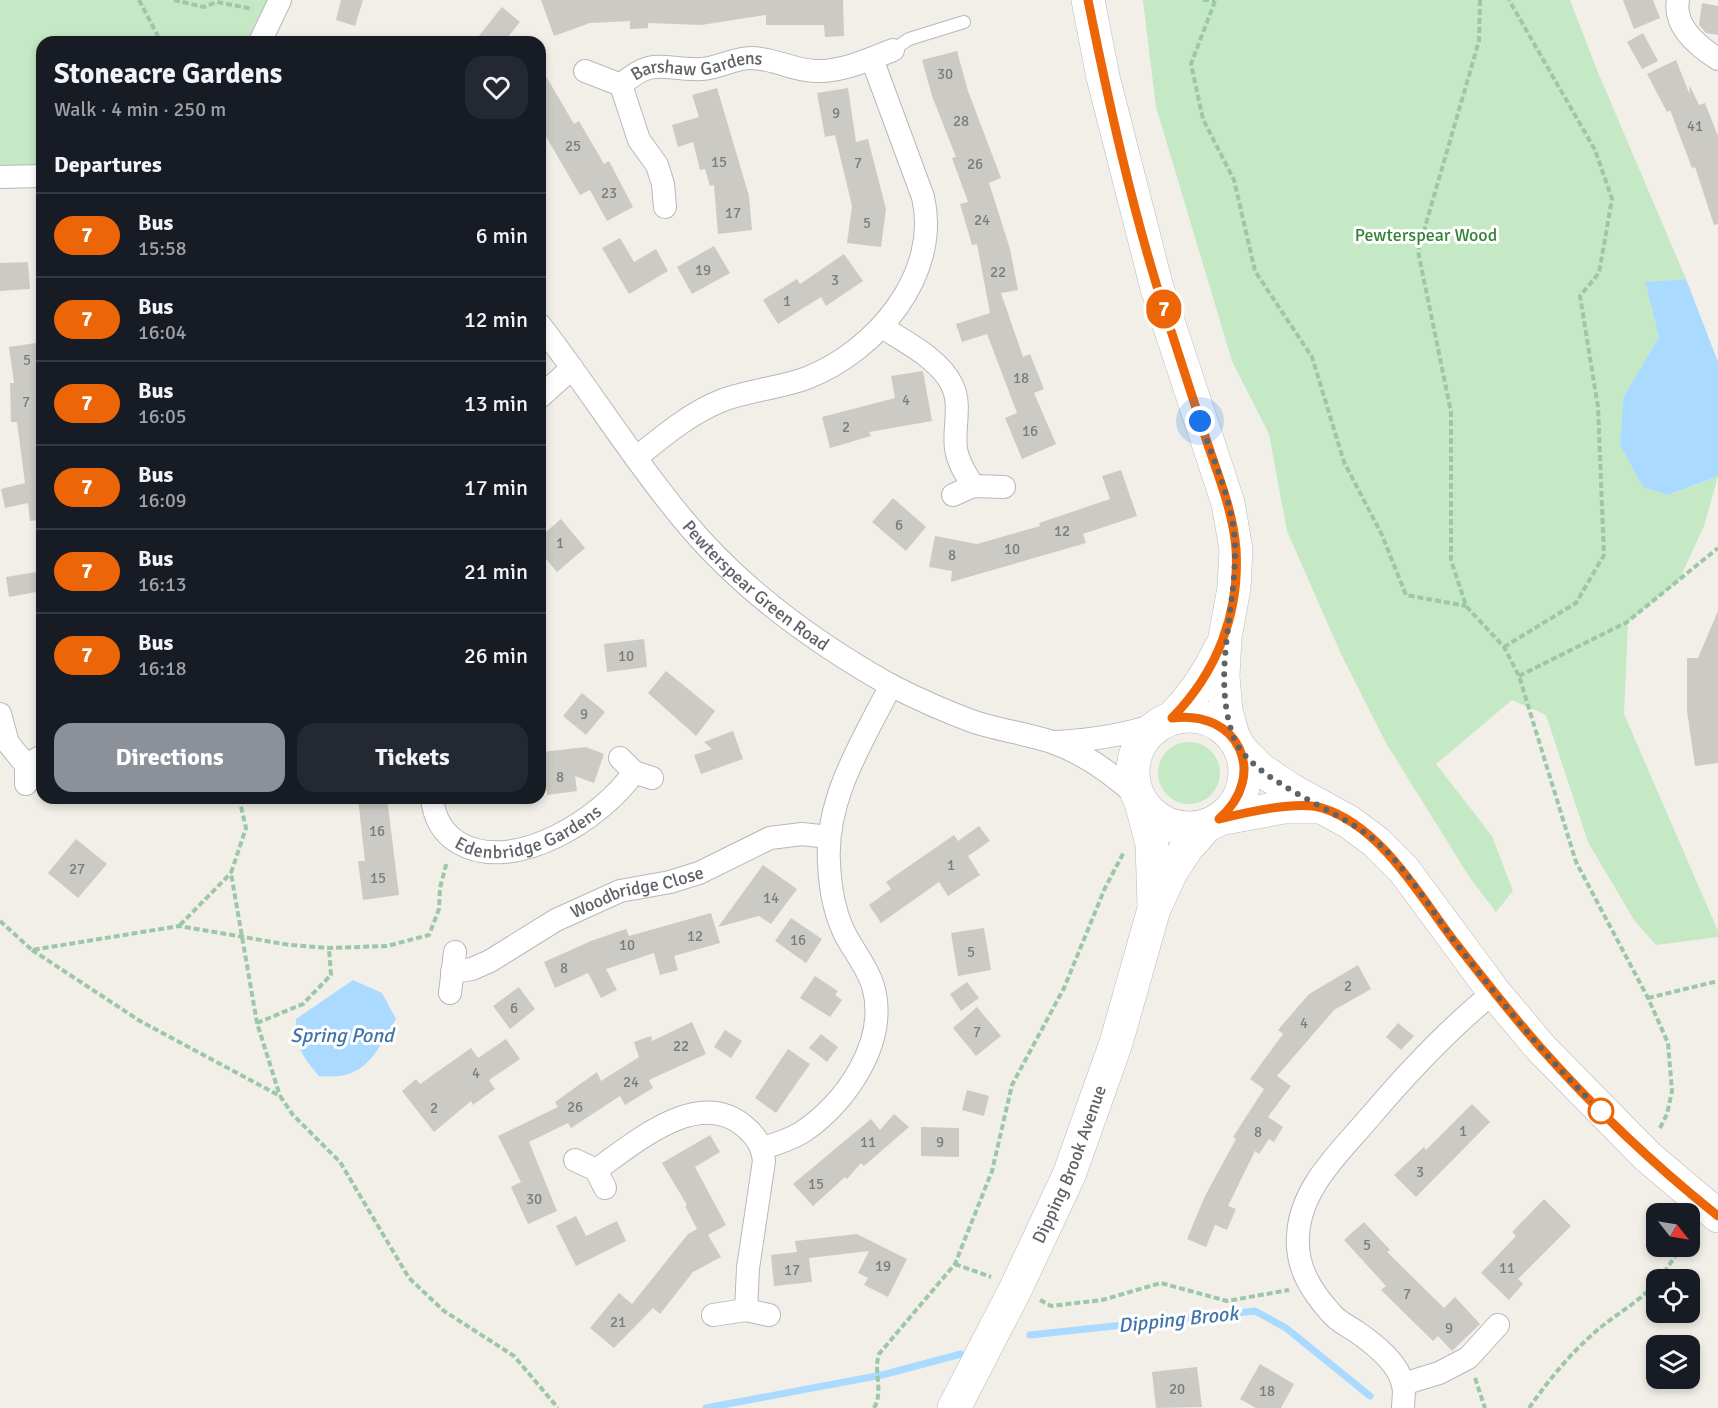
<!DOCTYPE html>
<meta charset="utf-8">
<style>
:root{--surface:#171b24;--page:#242831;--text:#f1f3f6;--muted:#9ea1a6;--line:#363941;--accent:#8c9099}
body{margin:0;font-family:Signika,sans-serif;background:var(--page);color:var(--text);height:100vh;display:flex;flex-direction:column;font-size:22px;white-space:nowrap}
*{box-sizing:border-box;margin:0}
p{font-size:20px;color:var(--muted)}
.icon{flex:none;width:33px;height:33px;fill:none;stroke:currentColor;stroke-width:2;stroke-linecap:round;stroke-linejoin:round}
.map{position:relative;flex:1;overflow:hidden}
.panel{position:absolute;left:36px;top:36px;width:510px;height:768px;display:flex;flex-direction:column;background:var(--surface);border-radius:18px;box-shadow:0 3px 9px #0003}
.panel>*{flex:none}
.badge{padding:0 12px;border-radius:20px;font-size:21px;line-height:39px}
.needle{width:39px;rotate:121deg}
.buttons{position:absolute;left:1646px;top:1203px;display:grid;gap:12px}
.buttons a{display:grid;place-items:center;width:54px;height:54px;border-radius:12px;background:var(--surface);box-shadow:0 3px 9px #0003;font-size:30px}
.you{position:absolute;width:30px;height:30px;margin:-15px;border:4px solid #fff;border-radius:50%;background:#1a73e8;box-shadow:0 0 0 9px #1a73e833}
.map>.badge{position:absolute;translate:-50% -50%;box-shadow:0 0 0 3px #fff}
h2{padding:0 18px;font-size:22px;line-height:54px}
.round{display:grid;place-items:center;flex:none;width:63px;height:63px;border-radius:18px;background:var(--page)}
.head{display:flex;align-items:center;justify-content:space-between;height:102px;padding:0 18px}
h1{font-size:28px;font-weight:800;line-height:45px}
.button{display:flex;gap:12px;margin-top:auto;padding:12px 18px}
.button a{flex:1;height:69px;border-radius:18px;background:var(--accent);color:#fff;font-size:24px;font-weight:800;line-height:69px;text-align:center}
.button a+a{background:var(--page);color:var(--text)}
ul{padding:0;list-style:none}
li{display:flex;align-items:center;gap:18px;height:84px;padding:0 18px;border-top:2px solid var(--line)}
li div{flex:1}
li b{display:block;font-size:22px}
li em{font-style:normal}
li .badge{min-width:66px;font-weight:700;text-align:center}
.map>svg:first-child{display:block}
</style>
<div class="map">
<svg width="1718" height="1408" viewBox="0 0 1718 1408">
<rect width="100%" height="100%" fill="#f1efe8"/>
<g fill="#c5e8c5">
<path d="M0,0H278L260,42H42V183L0,182Z"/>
<path d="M1143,0H1570L1597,70L1686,279L1645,282L1659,337L1623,398L1620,445L1644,487L1669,495L1718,476L1704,526L1679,580L1628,622L1624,714L1718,931V937L1656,945L1634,920L1588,842L1546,715L1512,700L1436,764L1492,836L1513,891L1496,912L1470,878L1386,743L1342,656L1287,531L1269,434L1232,361L1156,107Z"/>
<circle cx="1189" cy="773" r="31"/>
</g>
<g fill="#aadaff">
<path d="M1686,279L1718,362V476L1668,495L1643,487L1620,445L1623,398L1659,337L1645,282Z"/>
<path d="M353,980L382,993L396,1019C375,1054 366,1081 319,1076C302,1056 295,1046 296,1019Z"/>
</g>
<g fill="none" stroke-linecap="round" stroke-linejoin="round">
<g stroke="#aadaff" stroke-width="7">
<path d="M1030,1335L1255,1311L1286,1328L1370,1396"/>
<path d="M706,1408L882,1375L961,1354"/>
</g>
</g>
<g fill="#cccac5">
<path d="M341,0H363L355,26L336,20Z"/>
<path d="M541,0H843L844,36L825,37L824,25H766V15L701,25L648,23V28L630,29V21L590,23L554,36Z"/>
<path d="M1623,0H1653L1660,18L1634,29Z"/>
<path d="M1702,3L1718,6V35L1706,33L1699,25Z"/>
<path d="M502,7L520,22L504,42H474Z"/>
<path d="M1643,33L1658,61L1642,69L1627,42Z"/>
<path d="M957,51L968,91L1001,178L989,183L1010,249L1018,290L1001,293L1023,357L1030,354L1044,389L1034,393L1056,444L1022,459L1005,418L1017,413L987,334L962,342L956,324L990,313L977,244L972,245L960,204L968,202L952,158L956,157L932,96L922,60Z"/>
<path d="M1676,60L1689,93L1690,86L1699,105L1705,103L1718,136V224L1714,225L1695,167L1692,168L1670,110L1667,112L1647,74Z"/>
<path d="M540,66L574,124L579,121L604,164L609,161L633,207L607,221L590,190L580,195L540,126Z"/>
<path d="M717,88L749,196L752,230L718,234L714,185L710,186L705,169L700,170L693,142L678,147L672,125L699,117L692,95Z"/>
<path d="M848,88L856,142L868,139L886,209L881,247L847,243L852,206L835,135L825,137L817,93Z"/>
<path d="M620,238L634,262L656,249L668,271L629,294L602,248Z"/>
<path d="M714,246L730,273L692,294L677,267Z"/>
<path d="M844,254L863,281L826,306L821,297L778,324L763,300L797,279L800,284Z"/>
<path d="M28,262L30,289L0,291V263Z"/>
<path d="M42,342V520L30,521L28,503L5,508L1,489L25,483L17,422H11L10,383H14L9,347Z"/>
<path d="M923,371L932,421L869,432L871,436L830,448L822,417L895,398L891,376Z"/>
<path d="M1121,470L1137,516L1083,534L1086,543L951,582L952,571L929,567L935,536L977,544L1040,526L1039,523L1110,499L1102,476Z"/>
<path d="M893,498L926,527L906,551L872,522Z"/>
<path d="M561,519L585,548L557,572L540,552V537Z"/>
<path d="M42,571V591L9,597L6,577Z"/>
<path d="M1718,611V763L1695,766L1687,711V658H1698Z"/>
<path d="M644,639L647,667L607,672L604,644Z"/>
<path d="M666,671L715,711L696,736L648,693Z"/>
<path d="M582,693L605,712L586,735L563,716Z"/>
<path d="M733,731L743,759L701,774L694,755L712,749L704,742Z"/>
<path d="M586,747L604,754L594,783L575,776L577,791L547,795L542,752Z"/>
<path d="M358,798H387L399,895L363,900L358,861H365Z"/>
<path d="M979,826L990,841L968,856L980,875L948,896L939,882L881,923L869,905L891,889L886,882L954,835L958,841Z"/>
<path d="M76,839L107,864L78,898L48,873Z"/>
<path d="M763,865L797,889L771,924L759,916L718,927Z"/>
<path d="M711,913L720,943L674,956L678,970L660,975L654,953L606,969L617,990L601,998L588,973L555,988L544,962L591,941L626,929L629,936Z"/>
<path d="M791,918L822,939L806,963L775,941Z"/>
<path d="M984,928L991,970L958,976L951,933Z"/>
<path d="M1358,965L1371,989L1334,1010L1277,1076L1291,1086L1268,1117L1283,1127L1274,1142L1269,1139L1259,1154L1255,1151L1228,1206L1236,1209L1227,1230L1215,1225L1206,1247L1187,1239L1205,1196L1236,1139L1233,1137L1264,1089L1250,1079L1283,1034L1278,1030L1309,994Z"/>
<path d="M815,976L838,991L835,995L842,1000L830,1017L800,998Z"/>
<path d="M967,982L979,998L961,1011L950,994Z"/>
<path d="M519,987L535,1009L510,1029L493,1006Z"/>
<path d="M977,1007L1001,1036L976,1056L953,1028Z"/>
<path d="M692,1022L706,1054L649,1080L653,1088L625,1105L620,1096L571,1128L568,1123L529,1142L557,1211L528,1224L511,1187L521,1182L498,1136L558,1107L555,1102L597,1072L601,1081L639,1057L634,1042L651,1036L652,1041Z"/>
<path d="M1398,1023L1414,1036L1401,1050L1386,1037Z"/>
<path d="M725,1030L742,1041L731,1058L714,1047Z"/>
<path d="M821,1034L838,1047L827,1062L809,1048Z"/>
<path d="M506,1039L520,1059L489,1080L495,1089L473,1105L471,1101L434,1132L402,1091L416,1079L420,1084L471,1048L478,1058Z"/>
<path d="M788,1049L810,1064L776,1113L755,1098Z"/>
<path d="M967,1090L989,1096L984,1116L962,1110Z"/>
<path d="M1472,1104L1490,1122L1416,1197L1394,1175L1424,1147L1426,1150Z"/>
<path d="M894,1114L909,1127L864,1166L861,1163L847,1179L845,1177L813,1206L793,1184L871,1119L880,1130Z"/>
<path d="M921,1127L959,1128V1157L921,1156Z"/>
<path d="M710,1135L720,1152L695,1167L726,1225L708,1235L721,1257L693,1272L660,1314L653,1308L614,1348L590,1328L619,1293L632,1304L688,1234L697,1229L685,1206L687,1205L662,1163Z"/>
<path d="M1544,1199L1571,1226L1518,1279L1523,1284L1509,1300L1481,1273L1516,1236L1512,1232Z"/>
<path d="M576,1216L586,1236L617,1221L626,1241L576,1266L556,1226Z"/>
<path d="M1364,1222L1390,1250L1387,1252L1444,1308L1455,1297L1480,1324L1452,1351L1438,1336L1433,1341L1381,1290L1386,1286L1344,1240Z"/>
<path d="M857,1234L907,1259L888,1297L864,1285L868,1278L858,1273L869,1251L809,1258L812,1282L774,1286L771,1255L797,1252L795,1241Z"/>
<path d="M1260,1364L1294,1384L1281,1408H1256L1240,1399Z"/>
<path d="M1197,1367L1202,1407L1156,1408L1152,1372Z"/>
</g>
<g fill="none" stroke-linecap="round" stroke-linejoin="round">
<defs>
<path id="lane" d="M893,50L909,39L964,22"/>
<g id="street">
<path d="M1678,0C1673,26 1699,47 1718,59"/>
<path d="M260,42L280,0"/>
<path d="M585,71L621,85"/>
<path d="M0,177L42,176"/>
<path id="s1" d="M665,207L663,184L657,165L639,140L621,85C655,55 664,71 702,69C719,68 734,58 751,58C775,58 796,72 819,71C844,71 870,59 893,50"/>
<path id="s2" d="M540,325C589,388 631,457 682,518C739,588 812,641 890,685C916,698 942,710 969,720C996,730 1025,733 1052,742C1086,754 1113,774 1139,798"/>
<path d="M882,327C905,342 940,359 952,385C962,405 953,428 956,449C958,463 966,474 973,486"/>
<path d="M540,397L572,368"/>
<path d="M636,458C663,436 690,413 723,400C750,390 780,388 807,378C876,351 941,274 923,197L872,59"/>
<path d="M953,495L973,486L1004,487"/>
<path d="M0,714L8,743L26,765"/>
<path d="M1056,742C1094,740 1126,735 1161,723"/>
<path d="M620,758L634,772L652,778"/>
<path d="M26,784V765L42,756"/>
<path id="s3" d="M432,798C434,817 442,833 459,843C514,875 603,818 634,772"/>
<path id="s4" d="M452,972L472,969L490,961L556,920L620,891L670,882L699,873L770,838L802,834L829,837"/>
<path d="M450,993L455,952"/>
<path d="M763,1148C776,1144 789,1140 801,1133C846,1104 889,1041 873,986C868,969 856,954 847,938C835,916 830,888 829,863C825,798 863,741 891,685"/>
<path d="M575,1160L596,1170L605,1188"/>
<path d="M596,1170C635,1143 698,1087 744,1126C756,1136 762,1145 764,1161L748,1268L746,1310"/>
<path d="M713,1315L746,1310L769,1315"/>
<path d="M1403,1384L1439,1373L1468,1358L1498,1325"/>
<path d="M1403,1408C1403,1401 1405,1392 1403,1385C1399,1363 1374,1344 1357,1332C1348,1326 1337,1321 1331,1313C1311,1291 1296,1267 1298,1236C1300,1188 1340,1152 1369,1118C1408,1072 1447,1030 1494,992"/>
</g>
<g id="secondary">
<path d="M1088,0L1103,77L1157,288L1228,503L1236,549L1234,588L1225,637L1223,676L1226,711L1234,739"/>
<circle cx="1189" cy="772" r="56"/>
<path d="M1172,718C1194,696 1208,675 1221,647"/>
<path d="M1240,749L1260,769L1291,790L1349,822L1376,842L1404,870L1494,992L1541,1048L1647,1156L1718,1216"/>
<path d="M1141,802L1152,844L1154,904"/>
<path d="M1219,819L1284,807H1321"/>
<path id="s5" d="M954,1408L1016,1288L1069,1175L1116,1043L1154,909L1171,872L1186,849L1207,825"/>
</g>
</defs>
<use href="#lane" stroke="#b5b8bc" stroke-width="14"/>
<use href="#street" stroke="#b5b8bc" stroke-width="24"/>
<use href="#secondary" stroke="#b6babf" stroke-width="34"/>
<g stroke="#9cc7a9" stroke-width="4" stroke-dasharray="6 3" stroke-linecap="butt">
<path d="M139,0L161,42"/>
<path d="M174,0L204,7L217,2L253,9"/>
<path d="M1203,0H1215"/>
<path d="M1480,0L1479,41L1418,251L1451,412V560L1466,606L1504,647L1519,676L1576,862L1648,998L1668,1043L1672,1091L1667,1114L1659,1130"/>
<path d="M1215,1L1191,64L1203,119L1234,180L1255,271L1312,357L1344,462L1382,535L1406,595L1466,606"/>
<path d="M1504,647L1576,603L1604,555L1598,407L1580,296L1599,273L1612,199L1595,150L1509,0"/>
<path d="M1519,676L1627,622L1718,548"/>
<path d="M239,798L246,828L231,873L257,1023L280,1096"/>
<path d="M0,921L32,950L179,926L290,945L329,948L387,946L429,935L439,909L440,888L447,861"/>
<path d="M180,925L231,873"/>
<path d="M32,950L140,1021L280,1096L293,1115L340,1162L409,1278L444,1311L514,1356L558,1408"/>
<path d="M1648,998L1718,981"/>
<path d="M257,1023L303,1004L331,975L329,948"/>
<path d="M955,1264L991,1277"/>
<path d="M1659,1280L1682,1246"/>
<path d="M1040,1300L1051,1306L1102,1300L1161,1283L1227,1301L1289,1290"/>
<path d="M1475,1378L1485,1408"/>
<path d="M874,1408C884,1391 873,1372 879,1354L955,1264L992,1171L1012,1085L1064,988L1105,888L1124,852"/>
<path d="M1529,1408C1548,1381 1569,1355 1594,1333C1614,1315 1638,1303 1656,1283"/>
</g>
<use href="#lane" stroke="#fff" stroke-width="12"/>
<use href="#street" stroke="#fff" stroke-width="22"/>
<use href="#secondary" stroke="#fff" stroke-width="33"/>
</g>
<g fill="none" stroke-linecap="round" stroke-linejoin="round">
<defs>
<path id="line" d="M1088,0C1109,104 1132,209 1164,309C1178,353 1192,396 1206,439C1218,475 1233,511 1236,549C1240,613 1217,672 1172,718C1239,709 1269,775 1219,819C1244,813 1297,800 1322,808C1381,826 1419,895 1454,941C1482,977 1510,1013 1540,1047C1594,1108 1654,1165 1718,1216"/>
</defs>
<use href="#line" stroke="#fff" stroke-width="14"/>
<use href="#line" stroke="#ec6608" stroke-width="9"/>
<path stroke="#5f6368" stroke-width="6" stroke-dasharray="0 10.8" d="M1200,421C1214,463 1236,508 1235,552C1235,615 1212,674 1233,736C1249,781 1341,810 1377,842C1408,870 1430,908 1455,942C1502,1003 1550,1063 1606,1116L1601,1111"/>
</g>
<circle fill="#fff" stroke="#ec6608" stroke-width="3" cx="1601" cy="1111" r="12"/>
<g text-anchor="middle" stroke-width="6" stroke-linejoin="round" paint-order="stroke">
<g font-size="15" fill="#7a7d7f">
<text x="945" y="79">30</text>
<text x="836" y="118">9</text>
<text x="961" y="126">28</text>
<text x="1695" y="131">41</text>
<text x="573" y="151">25</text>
<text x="719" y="167">15</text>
<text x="858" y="168">7</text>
<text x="975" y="169">26</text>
<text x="609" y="198">23</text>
<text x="733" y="218">17</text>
<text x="982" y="225">24</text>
<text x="867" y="228">5</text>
<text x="703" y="275">19</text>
<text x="998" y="277">22</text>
<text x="835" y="285">3</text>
<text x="787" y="306">1</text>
<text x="27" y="365">5</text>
<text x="1021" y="383">18</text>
<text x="906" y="405">4</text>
<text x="26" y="407">7</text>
<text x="846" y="432">2</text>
<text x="1030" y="436">16</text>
<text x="899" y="530">6</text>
<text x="1062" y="536">12</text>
<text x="560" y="548">1</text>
<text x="1012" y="554">10</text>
<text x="952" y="560">8</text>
<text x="626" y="661">10</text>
<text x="584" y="719">9</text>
<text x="560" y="782">8</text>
<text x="377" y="836">16</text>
<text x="951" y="870">1</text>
<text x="77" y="874">27</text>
<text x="378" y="883">15</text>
<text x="771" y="903">14</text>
<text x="695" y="941">12</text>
<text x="798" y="945">16</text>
<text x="627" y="950">10</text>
<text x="971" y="957">5</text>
<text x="564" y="973">8</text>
<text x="1348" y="991">2</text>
<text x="514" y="1013">6</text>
<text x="1304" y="1028">4</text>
<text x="977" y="1037">7</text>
<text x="681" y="1051">22</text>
<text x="476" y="1078">4</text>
<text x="631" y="1087">24</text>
<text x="575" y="1112">26</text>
<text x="434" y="1113">2</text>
<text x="1463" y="1136">1</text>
<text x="1258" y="1137">8</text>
<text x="868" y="1147">11</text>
<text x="940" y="1147">9</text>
<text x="1420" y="1177">3</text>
<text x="816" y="1189">15</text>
<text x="534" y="1204">30</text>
<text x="1367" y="1250">5</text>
<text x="883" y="1271">19</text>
<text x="1507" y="1273">11</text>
<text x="792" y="1275">17</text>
<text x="1407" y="1299">7</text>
<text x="618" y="1327">21</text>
<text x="1449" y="1333">9</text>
<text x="1177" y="1394">20</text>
<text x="1267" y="1396">18</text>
</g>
<g font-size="18" fill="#5f6368" stroke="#fff">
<text dy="6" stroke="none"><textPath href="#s1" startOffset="213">Barshaw Gardens</textPath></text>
<text dy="6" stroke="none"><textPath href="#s2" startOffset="340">Pewterspear Green Road</textPath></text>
<text dy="6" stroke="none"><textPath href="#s3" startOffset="129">Edenbridge Gardens</textPath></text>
<text dy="6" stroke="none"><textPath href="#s4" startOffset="204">Woodbridge Close</textPath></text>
<text dy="6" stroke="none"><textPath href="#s5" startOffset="270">Dipping Brook Avenue</textPath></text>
</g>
<g font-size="18" fill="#348238" stroke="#fff">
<text x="1426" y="241">Pewterspear Wood</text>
</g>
<g font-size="20" font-style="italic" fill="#4174aa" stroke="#fff">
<text x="342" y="1042">Spring Pond</text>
<text transform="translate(1178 1319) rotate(-6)" y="7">Dipping Brook</text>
</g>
</g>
</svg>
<div class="buttons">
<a><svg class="needle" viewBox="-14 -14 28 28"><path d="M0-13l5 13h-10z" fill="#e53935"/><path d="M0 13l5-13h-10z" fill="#9ea1a6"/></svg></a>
<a><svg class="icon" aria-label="locate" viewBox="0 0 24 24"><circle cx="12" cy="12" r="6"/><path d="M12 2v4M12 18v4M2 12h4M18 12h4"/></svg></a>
<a><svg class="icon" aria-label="layers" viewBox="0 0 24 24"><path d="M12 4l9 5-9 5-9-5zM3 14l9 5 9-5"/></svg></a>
</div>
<div class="you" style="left:1200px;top:421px"></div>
<b class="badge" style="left:1164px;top:309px;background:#ec6608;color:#fff">7</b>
<section class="panel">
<div class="head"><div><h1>Stoneacre Gardens</h1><p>Walk · 4 min · 250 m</p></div><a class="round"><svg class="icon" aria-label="heart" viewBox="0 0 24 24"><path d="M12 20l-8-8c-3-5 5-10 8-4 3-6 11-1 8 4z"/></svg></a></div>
<h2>Departures</h2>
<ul>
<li><span class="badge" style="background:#ec6608;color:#fff">7</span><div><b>Bus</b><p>15:58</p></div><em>6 min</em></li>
<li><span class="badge" style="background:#ec6608;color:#fff">7</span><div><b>Bus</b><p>16:04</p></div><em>12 min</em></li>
<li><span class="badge" style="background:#ec6608;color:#fff">7</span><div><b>Bus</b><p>16:05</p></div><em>13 min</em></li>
<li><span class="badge" style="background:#ec6608;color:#fff">7</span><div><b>Bus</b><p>16:09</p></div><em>17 min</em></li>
<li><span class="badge" style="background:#ec6608;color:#fff">7</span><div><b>Bus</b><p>16:13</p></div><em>21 min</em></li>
<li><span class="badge" style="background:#ec6608;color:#fff">7</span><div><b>Bus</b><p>16:18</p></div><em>26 min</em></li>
</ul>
<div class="button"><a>Directions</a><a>Tickets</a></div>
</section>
</div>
